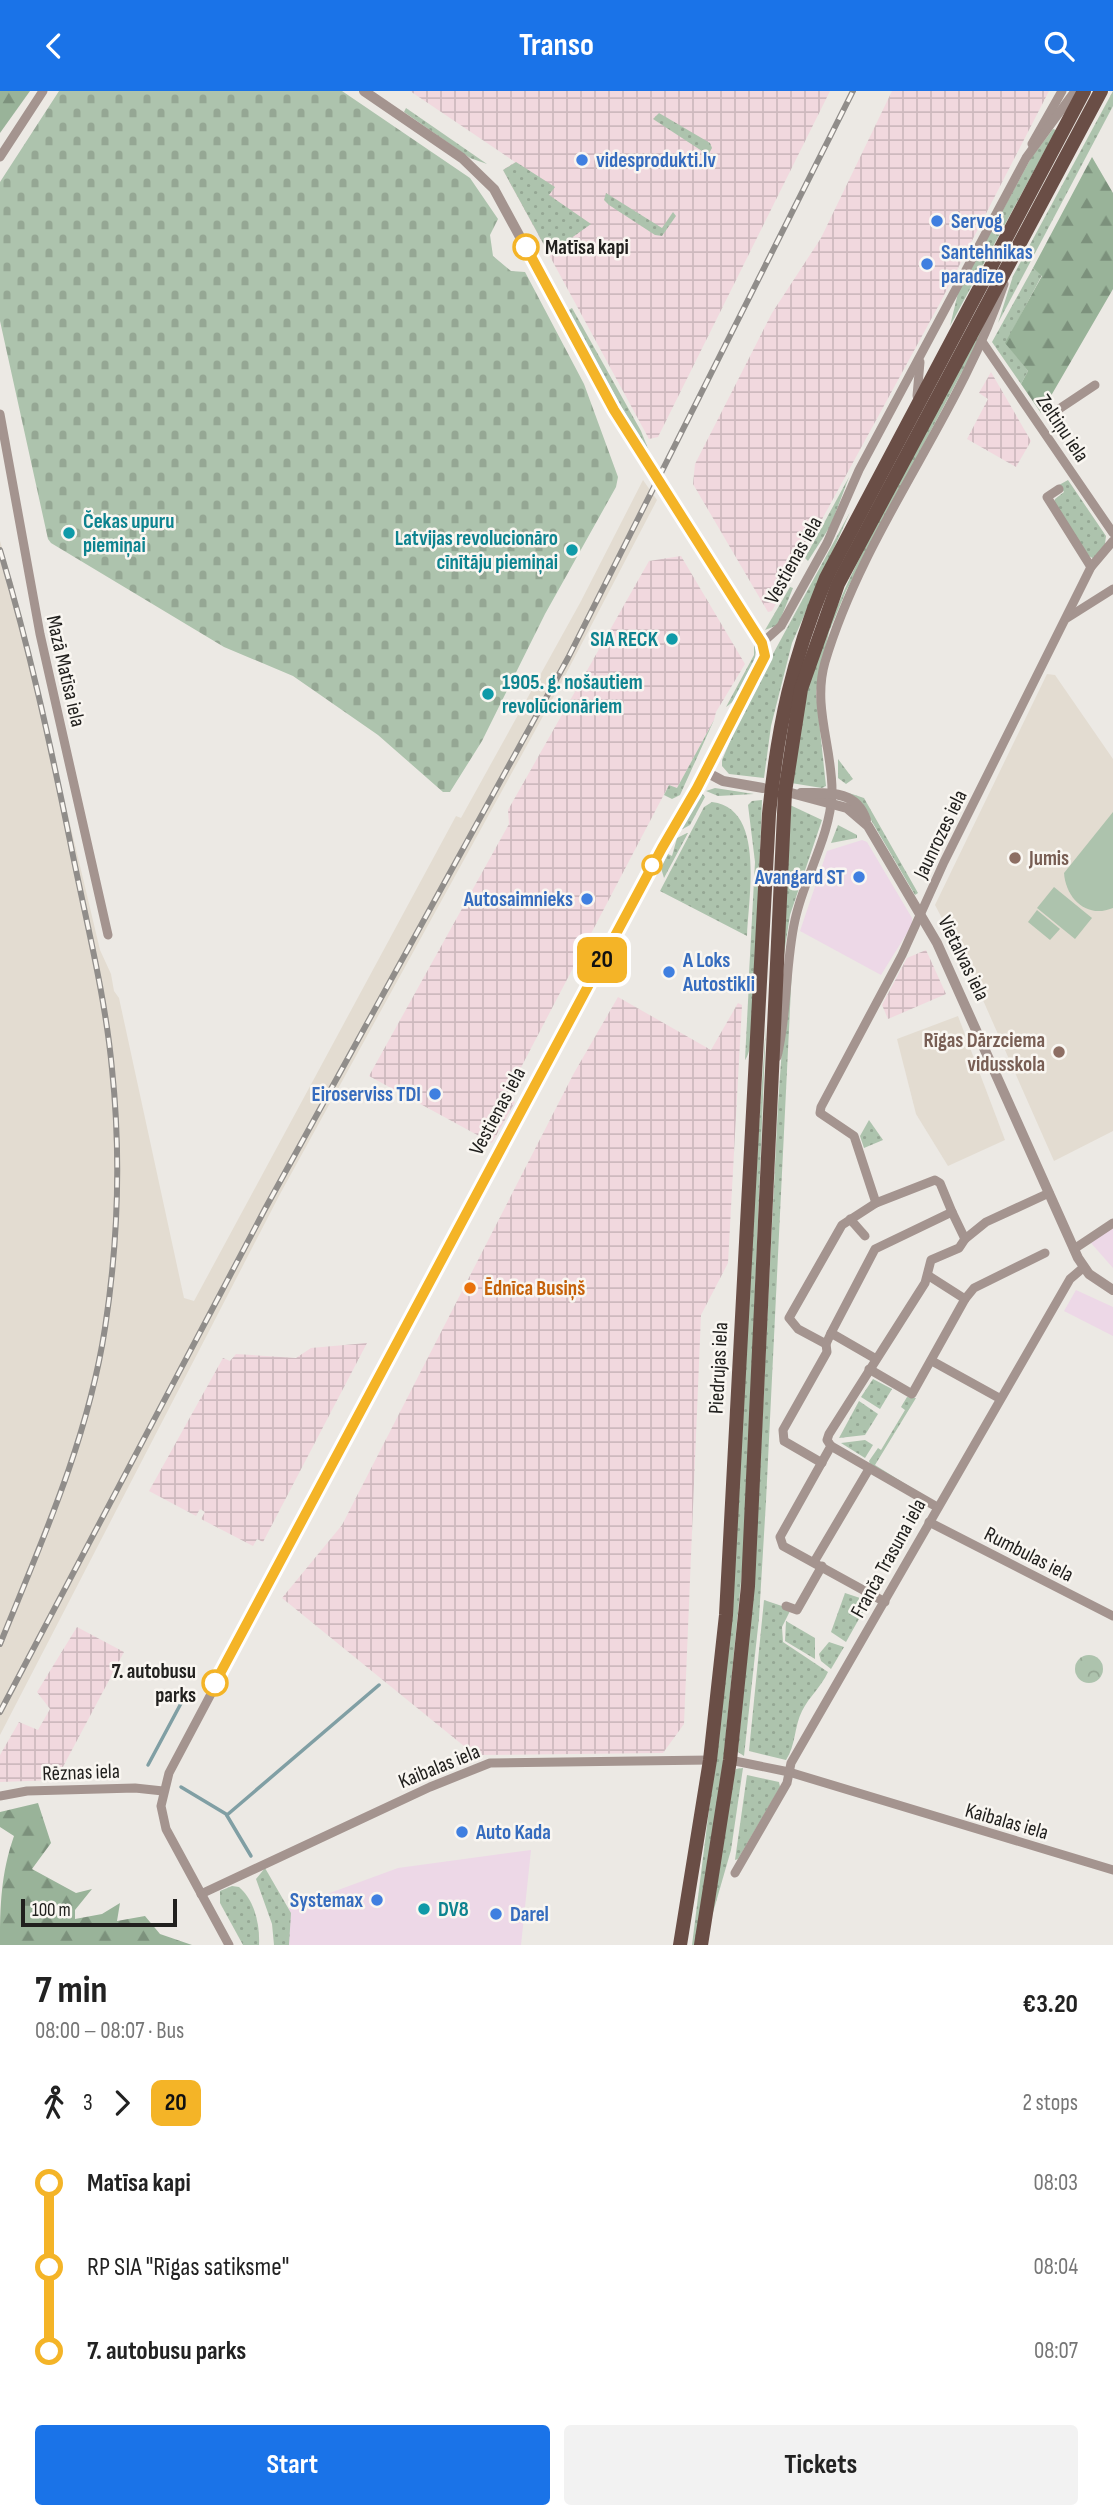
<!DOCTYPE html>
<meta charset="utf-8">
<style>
:root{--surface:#fff;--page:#f2f2f2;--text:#222;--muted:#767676;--accent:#1a73e8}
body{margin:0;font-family:"Sofia Sans Condensed",sans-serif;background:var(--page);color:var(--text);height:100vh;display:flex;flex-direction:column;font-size:26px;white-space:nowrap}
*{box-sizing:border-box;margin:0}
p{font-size:23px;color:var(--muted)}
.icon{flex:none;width:38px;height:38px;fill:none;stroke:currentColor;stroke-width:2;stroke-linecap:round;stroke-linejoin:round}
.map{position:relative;height:1854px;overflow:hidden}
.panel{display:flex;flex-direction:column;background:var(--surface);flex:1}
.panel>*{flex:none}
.badge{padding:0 14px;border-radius:10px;font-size:24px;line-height:46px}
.scale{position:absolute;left:21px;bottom:18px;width:156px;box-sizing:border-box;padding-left:7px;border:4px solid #21201e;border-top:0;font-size:19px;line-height:24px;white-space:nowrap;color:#21201e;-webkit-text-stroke:5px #f9f6f1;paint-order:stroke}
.map>.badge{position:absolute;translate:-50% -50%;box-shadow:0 0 0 4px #fff}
.legs{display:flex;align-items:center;gap:10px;height:77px;padding:0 35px;font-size:23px}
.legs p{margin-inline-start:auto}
.head{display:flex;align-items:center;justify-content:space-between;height:119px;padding:0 35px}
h1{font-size:38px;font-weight:700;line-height:52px}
.primary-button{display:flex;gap:14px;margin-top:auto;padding:14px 35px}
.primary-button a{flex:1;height:80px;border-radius:7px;background:var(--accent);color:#fff;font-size:28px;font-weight:700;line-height:80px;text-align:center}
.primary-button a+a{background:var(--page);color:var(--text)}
ul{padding:0 35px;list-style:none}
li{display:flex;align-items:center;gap:24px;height:84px;font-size:26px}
li i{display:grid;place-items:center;width:10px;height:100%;margin:0 9px;background:currentColor}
li i::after{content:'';width:18px;height:18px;margin:-9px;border:5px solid;border-radius:50%;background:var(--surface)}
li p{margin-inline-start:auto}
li:first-child i{background:linear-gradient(#0000 50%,currentColor 0)}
li:last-child i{background:linear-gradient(currentColor 50%,#0000 0)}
header{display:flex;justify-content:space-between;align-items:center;height:91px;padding:0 35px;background:var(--accent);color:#fff;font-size:32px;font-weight:700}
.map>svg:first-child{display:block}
</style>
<header><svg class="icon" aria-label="back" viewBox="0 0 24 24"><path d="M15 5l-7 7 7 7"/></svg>Transo<svg class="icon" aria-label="search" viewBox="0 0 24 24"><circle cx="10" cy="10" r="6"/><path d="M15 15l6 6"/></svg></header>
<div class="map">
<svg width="1113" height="1854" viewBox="0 0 1113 1854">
<defs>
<pattern id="industrial-grid" width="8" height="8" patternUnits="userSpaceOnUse" patternTransform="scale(1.75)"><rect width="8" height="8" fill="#f1d8de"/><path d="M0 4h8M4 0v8" fill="none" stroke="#ceb9be"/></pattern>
<pattern id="grass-dots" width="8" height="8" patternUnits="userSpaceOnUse" patternTransform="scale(1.75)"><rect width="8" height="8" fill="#adc3ad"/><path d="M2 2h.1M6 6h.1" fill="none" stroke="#95a794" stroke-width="1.8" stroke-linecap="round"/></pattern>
<pattern id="forest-firs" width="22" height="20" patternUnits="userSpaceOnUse" patternTransform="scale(1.75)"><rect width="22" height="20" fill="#99b399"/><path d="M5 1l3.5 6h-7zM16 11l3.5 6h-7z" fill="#7c917c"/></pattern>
<pattern id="cemetery-stones" width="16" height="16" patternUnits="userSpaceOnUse" patternTransform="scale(1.75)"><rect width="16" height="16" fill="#adc3ad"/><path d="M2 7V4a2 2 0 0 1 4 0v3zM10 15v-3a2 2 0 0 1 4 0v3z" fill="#95a794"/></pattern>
<pattern id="park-crowns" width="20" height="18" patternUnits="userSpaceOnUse" patternTransform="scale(1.75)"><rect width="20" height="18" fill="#adc3ad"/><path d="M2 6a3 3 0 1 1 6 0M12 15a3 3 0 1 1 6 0" fill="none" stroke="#95a794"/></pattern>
</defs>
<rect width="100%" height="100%" fill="#ece9e4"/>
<g fill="#edd8e7">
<path d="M862,749L867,751L912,827V834L881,884L800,840L827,760Z"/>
<path d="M1113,1136V1177L1091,1152Z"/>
<path d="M1076,1199L1113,1216V1245L1064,1220Z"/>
<path d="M531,1759L521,1854H284L289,1817L398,1777Z"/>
</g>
<g fill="url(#industrial-grid)">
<path d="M410,0H830L658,346L649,348L503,79L515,71Z"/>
<path d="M892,0H1049L940,212L772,520L768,521L693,393L695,373L772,222L821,147Z"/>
<path d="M991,281L1031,350L1016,376L967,348L988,308L979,302Z"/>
<path d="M681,465L745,573L716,621L714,629L677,697L669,694L661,709L506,1005L515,1011L492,1052L369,985L509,733L508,719L649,470Z"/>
<path d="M926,859L946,903L888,928L882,914L907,867Z"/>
<path d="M618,906L711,959L738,912L742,914L728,1172L701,1224L684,1633L663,1662L475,1664L282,1507L342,1434L574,982Z"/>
<path d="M367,1252L263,1451L257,1448L253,1455L201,1428L205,1421L200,1418L196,1425L149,1400L223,1267L230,1270L236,1263L296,1267L311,1257Z"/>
<path d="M77,1536L124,1561L56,1689L0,1691V1664L19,1631L38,1639L50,1618L37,1601Z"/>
</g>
<g fill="#e3dcd1">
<path d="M643,389L657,409L558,598L280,1103L0,1644V450L13,493L100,859L111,883L114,900L119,907L184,1207L194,1210L456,725L461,727L580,512Z"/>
<path d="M1047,583L1055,584L1113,668V1040L1054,1070L971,882L935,814Z"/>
<path d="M958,925L1005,1049L948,1075L916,1023L897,948Z"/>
</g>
<g fill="url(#grass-dots)">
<path d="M1113,0V15L998,232L1013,185Z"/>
<path d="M406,17L487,73L470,67L404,21Z"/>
<path d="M659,22L710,52L712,57L708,64L653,28Z"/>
<path d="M1053,38L1056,39L950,235L958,202L1031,67Z"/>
<path d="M516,71L555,96L549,104L591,133L549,163L503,79Z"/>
<path d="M606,102L662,137L673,121L676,125L662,145L655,144L609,114L604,109Z"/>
<path d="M1033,177L1042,184L1006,252L1028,280L1021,293L992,251Z"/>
<path d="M572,217L641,340L654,373L567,220Z"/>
<path d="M984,232L980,247L846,500L829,541L816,602L826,695L822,697L791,692C798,585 846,491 895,398C925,343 954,287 984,232Z"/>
<path d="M849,386L831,434L808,470L805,467Z"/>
<path d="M1068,389L1106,445L1105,453L1094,468L1089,465L1054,412L1055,408L1064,401L1059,394Z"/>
<path d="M850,421L792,552L771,635L764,687L729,683L722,675V669L747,611Z"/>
<path d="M790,496L793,497L778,534L765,539Z"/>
<path d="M754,550C762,565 741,608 726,616L754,564Z"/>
<path d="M714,629L680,704L672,708L664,704L669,694L677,697Z"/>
<path d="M838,668L853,688L846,693L838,687Z"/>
<path d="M715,697L754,703L718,705L706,700Z"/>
<path d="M702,702L705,706L690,734L677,741Z"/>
<path d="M849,702L864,707L918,802L915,804L861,712Z"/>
<path d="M762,709L756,868L754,882L749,883L755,771L748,714L752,710Z"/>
<path d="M712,711C766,717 748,808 747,845L660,800L704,716Z"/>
<path d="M790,714L822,729L790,824L783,870Z"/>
<path d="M838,734L857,744V747L831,752Z"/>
<path d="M687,742H688L664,787L661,777L668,763L672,765L677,747Z"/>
<path d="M792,877L766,1410L759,1527L744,1665L738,1661L757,1433L778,1014L785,914Z"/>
<path d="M749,891H754C756,907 754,957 745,969Z"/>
<path d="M766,933L745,1450L723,1673L695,1854H692L715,1671Z"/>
<path d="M869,1029L883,1049L864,1057L860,1045Z"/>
<path d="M873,1288L892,1298L880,1318L861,1306Z"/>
<path d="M907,1306L916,1307L875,1374L920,1402L871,1376L869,1370L878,1357L881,1359L905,1319L901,1316Z"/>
<path d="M859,1310L878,1323L865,1344L839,1347Z"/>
<path d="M865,1349L873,1354L865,1367L841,1352Z"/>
<path d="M845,1502L869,1510L846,1551L831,1541Z"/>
<path d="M764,1509L791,1518L782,1536L783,1551L828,1581C821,1596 809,1606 802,1620C794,1636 796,1654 786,1669L749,1660Z"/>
<path d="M786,1530L815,1547V1568L785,1550Z"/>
<path d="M829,1551L844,1556L831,1578L821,1570L819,1563Z"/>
<path d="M743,1677L731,1759L712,1825L734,1683L736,1678Z"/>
<path d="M747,1684L779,1691L780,1696L738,1768L735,1769Z"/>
<path d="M265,1777L291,1822L289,1854H274L272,1833L256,1788Z"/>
<path d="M232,1795L239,1796C255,1810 260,1834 259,1854H243L220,1812V1800Z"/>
</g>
<g fill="url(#forest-firs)">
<path d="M0,0H30L0,42Z"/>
<path d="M1092,66L1113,102V198L1041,322L1021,293L1028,280L1005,252L1042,185L1033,177Z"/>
<path d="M38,1712L51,1752L32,1778L76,1802L92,1798L75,1819V1828L102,1823L120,1812L117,1830L145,1825L160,1843L192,1854H0C0,1815 1,1782 14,1745L0,1736V1721Z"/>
</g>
<path fill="url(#cemetery-stones)" d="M59,0H342L470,87L498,128L490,144L493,165L511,180L525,181L584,293L618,386L616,396L545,523L482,650L450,701H443L378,644L293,585L224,556L51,452L48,448L0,230V91Z"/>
<circle fill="url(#park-crowns)" cx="1089" cy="1578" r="14"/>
<g fill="#adc3ad">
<path d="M1113,721V817C1087,828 1066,808 1064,782Z"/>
<path d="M1054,796L1092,827L1075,848L1037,817Z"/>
<path d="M1037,819L1060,838L1050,849L1028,831Z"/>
</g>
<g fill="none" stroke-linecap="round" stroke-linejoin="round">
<g stroke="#809fa4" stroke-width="3.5">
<path d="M148,1674L186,1603"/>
<path d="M181,1696L226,1723L251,1765"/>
<path d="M227,1724L379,1594"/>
</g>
<g stroke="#a4948f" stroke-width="9">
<path d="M1032,53L1062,0"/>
<path d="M0,66L43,0"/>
<path d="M983,252L1113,442"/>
<path d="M917,305L920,271"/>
<path d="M1059,318L1095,294"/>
<path d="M0,323L40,543L108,844"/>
<path d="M1059,398L1047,406L1091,476"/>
<path d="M1067,527L1113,498"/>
<path d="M762,552L781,535L827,452L859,379L1026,67L1075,0"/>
<path d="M777,966C788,921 785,874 795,829C804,786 830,747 832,702C833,658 812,616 825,571C865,436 960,325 1004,193"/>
<path d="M876,1112L854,1045L820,1022L821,1016L902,864L944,771L1091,476L1113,450"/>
<path d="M850,1128L865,1145"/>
<path d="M1074,1158L1113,1132"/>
<path d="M929,1185L965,1208"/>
<path d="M831,1242L876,1268"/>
<path d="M826,1253L798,1238L789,1227L842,1134L876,1112L935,1089L940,1092L952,1121"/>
<path d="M932,1270L999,1307"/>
<path d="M869,1278L912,1303L965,1208L974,1197L1045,1162"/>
<path d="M831,1355L937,1416"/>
<path d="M822,1372L784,1350L783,1339L827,1261L826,1253L831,1242L875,1158L952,1121L965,1148L986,1131L1049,1102"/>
<path d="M929,1431L1113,1525"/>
<path d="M814,1471L869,1378"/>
<path d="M885,1511L783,1455L780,1446L831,1355L827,1349L829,1343L925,1192L931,1169L959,1157L965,1148"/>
<path d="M786,1515L797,1519L822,1475"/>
<path d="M730,1669L789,1681L1113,1779"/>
<path d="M0,1705L27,1700L135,1697L163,1700"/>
<path d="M735,1782L787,1692L791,1672L1070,1188L1084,1176"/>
<path d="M201,1803L430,1696L490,1672L710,1669"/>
<path d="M229,1854L166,1738L161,1715L169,1682L584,901L706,681"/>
</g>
<g stroke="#a4948f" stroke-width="10">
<path d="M364,0L462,67L494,98L614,319L762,552L765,565L706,681L723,690L763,697"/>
<path d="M791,702L847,717L868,735L937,852L1078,1167L1089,1183L1113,1199"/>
<path d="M801,702C827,702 856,698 866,729"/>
</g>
<g stroke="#6a4e46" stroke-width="14">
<path d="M680,1854L710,1669L726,1524L769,723C778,633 792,570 826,487L1084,0"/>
<path d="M701,1854L730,1669L748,1495L785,701L801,598L838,493L1101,0"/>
</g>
<defs>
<g id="rail">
<path d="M0,459C29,555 50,652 70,750C85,826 105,902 112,978C121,1064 118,1152 105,1237C88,1348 42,1450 0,1553"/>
<path d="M0,1621L265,1118L568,567L853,0"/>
</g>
</defs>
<use href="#rail" stroke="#908d8a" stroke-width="6"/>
<use href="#rail" stroke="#f9f6f1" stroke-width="3.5" stroke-dasharray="10" stroke-linecap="butt"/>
</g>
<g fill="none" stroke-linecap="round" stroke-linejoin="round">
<defs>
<path id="line-1" d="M215,1592L662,757L697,697L765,565L762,552L614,319L526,156"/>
</defs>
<use href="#line-1" stroke="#fff" stroke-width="16"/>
<use href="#line-1" stroke="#f4b427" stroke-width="10"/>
</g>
<g fill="#3f7fe0" stroke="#f9f6f1" stroke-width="2.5">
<circle cx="582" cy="69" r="7"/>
<circle cx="937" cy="130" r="7"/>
<circle cx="927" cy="173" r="7"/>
<circle cx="859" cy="786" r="7"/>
<circle cx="587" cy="808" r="7"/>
<circle cx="669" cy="881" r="7"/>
<circle cx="435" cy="1003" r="7"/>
<circle cx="462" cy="1741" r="7"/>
<circle cx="377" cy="1809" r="7"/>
<circle cx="496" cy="1823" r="7"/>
</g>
<g fill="#fff" stroke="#f4b427" stroke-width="3.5">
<circle cx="526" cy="156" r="12"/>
<circle cx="652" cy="774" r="9"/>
<circle cx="215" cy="1592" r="12"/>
</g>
<g fill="#0f9aa8" stroke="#f9f6f1" stroke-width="2.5">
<circle cx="69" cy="442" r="7"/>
<circle cx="572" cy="459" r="7"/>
<circle cx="672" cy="548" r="7"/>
<circle cx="488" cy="603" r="7"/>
<circle cx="424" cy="1818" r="7"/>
</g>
<g fill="#8d6e63" stroke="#f9f6f1" stroke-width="2.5">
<circle cx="1015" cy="767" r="7"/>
<circle cx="1059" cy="961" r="7"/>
</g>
<circle fill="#e8710a" stroke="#f9f6f1" stroke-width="2.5" cx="470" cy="1197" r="7"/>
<g text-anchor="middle" stroke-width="5" stroke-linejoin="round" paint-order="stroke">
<g font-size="21" font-weight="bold" fill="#366cbe" stroke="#f9f6f1" text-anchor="start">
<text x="596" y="76">videsprodukti.lv</text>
<text x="951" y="137">Servog</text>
<text x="941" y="168">Santehnikas<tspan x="941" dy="24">paradīze</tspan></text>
<text x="845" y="793" text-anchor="end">Avangard ST</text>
<text x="573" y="815" text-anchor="end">Autosaimnieks</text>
<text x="683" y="876">A Loks<tspan x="683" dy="24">Autostikli</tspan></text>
<text x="421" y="1010" text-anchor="end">Eiroserviss TDI</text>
<text x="476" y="1748">Auto Kada</text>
<text x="363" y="1816" text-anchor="end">Systemax</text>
<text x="510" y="1830">Darel</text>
</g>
<g font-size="21" font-weight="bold" fill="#21201e" stroke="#f9f6f1" text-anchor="start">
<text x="545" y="163">Matīsa kapi</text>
<text x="196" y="1587" text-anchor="end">7. autobusu<tspan x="196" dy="24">parks</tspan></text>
</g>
<g font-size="21" fill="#21201e" stroke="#f9f6f1">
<text transform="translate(1063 337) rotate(56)" y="7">Zeltiņu iela</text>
<text transform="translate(793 469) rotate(-61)" y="7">Vestienas iela</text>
<text transform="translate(66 580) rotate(77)" y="7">Mazā Matīsa iela</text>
<text transform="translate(940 743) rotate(-64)" y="7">Jaunrozes iela</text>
<text transform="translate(964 867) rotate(64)" y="7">Vietalvas iela</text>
<text transform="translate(497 1020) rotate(-62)" y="7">Vestienas iela</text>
<text transform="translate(718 1277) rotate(-87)" y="7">Piedrujas iela</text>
<text transform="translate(1029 1463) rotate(27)" y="7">Rumbulas iela</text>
<text transform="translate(888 1467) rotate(-61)" y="7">Franča Trasuna iela</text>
<text transform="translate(439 1675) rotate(-22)" y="7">Kaibalas iela</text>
<text transform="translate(81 1681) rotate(-2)" y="7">Rēznas iela</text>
<text transform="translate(1007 1730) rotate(16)" y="7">Kaibalas iela</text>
</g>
<g font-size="21" font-weight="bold" fill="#0d838f" stroke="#f9f6f1" text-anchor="start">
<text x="83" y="437">Čekas upuru<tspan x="83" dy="24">piemiņai</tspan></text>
<text x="558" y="454" text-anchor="end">Latvijas revolucionāro<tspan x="558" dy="24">cīnītāju piemiņai</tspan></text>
<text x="658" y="555" text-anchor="end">SIA RECK</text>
<text x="502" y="598">1905. g. nošautiem<tspan x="502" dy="24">revolūcionāriem</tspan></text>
<text x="438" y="1825">DV8</text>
</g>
<g font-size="21" font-weight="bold" fill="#785e54" stroke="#f9f6f1" text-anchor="start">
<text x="1029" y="774">Jumis</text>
<text x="1045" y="956" text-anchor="end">Rīgas Dārzciema<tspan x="1045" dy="24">vidusskola</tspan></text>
</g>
<g font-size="21" font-weight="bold" fill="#c56008" stroke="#f9f6f1" text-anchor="start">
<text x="484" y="1204">Ēdnīca Busiņš</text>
</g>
</g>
</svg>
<div class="scale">100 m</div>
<b class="badge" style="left:602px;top:869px;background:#f4b427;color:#111">20</b>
</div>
<section class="panel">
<div class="head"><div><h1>7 min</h1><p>08:00 – 08:07 · Bus</p></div><b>€3.20</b></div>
<div class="legs"><svg class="icon" aria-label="walk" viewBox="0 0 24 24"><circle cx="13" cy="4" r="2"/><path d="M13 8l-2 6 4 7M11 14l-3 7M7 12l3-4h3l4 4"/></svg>3<svg class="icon" aria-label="forward" viewBox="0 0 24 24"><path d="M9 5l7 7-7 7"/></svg><b class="badge" style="background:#f4b427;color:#111">20</b><p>2 stops</p></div>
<ul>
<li><i style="color:#f4b427"></i><b>Matīsa kapi</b><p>08:03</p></li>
<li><i style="color:#f4b427"></i><span>RP SIA &quot;Rīgas satiksme&quot;</span><p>08:04</p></li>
<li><i style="color:#f4b427"></i><b>7. autobusu parks</b><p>08:07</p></li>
</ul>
<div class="primary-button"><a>Start</a><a>Tickets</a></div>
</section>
